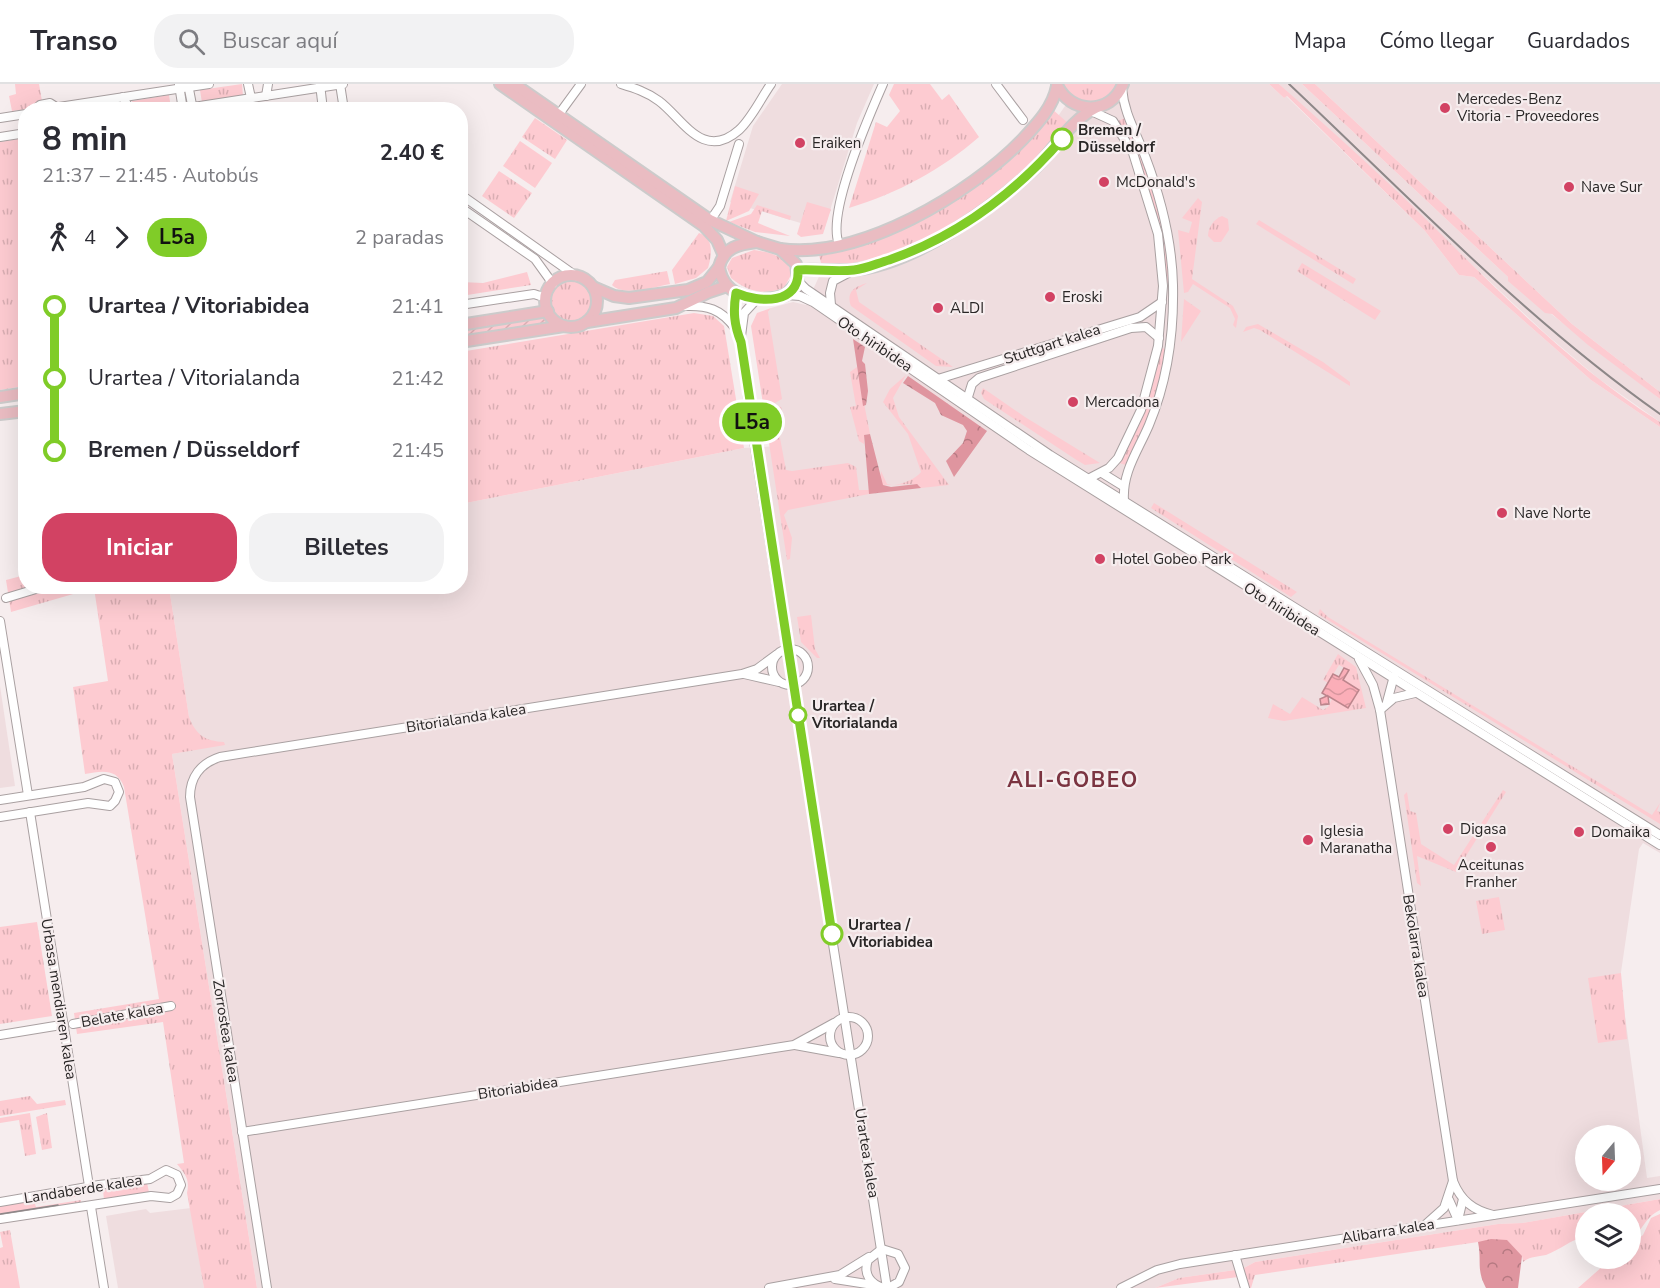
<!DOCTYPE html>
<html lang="es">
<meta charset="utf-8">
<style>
:root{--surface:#fff;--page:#f2f2f3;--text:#2b2b33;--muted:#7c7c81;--line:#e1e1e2;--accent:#d24263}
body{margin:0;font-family:"Nunito Sans",sans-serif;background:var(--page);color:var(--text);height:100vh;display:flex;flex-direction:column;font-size:22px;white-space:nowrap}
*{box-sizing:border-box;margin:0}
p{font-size:20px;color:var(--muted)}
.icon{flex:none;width:33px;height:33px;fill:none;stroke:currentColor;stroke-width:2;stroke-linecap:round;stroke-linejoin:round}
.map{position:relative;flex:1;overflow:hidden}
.panel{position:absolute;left:18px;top:18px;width:450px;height:492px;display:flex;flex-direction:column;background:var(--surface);border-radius:24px;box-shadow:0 6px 24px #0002}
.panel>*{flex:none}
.badge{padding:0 12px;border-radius:20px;font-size:21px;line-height:39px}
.needle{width:39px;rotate:199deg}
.controls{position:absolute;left:1575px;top:1041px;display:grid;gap:12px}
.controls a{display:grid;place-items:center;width:66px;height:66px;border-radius:50%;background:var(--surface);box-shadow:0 6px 24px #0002;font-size:30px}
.map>.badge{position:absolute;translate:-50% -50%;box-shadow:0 0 0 3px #fff}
.legs{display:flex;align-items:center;gap:9px;height:66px;padding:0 24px;font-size:20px}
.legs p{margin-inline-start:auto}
.headline{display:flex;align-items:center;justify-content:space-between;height:102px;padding:0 24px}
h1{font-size:33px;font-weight:700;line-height:45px}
.action{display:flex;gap:12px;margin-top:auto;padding:12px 24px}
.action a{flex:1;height:69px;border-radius:24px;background:var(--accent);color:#fff;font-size:24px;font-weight:700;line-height:69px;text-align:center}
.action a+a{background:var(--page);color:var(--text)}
ul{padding:0 24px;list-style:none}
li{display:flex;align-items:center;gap:21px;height:72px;font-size:22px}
li i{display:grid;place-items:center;width:9px;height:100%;margin:0 8px;background:currentColor}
li i::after{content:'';width:15px;height:15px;margin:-8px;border:4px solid;border-radius:50%;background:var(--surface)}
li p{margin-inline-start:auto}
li:first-child i{background:linear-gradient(#0000 50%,currentColor 0)}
li:last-child i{background:linear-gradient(currentColor 50%,#0000 0)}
header{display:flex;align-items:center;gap:36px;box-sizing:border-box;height:84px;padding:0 30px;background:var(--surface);border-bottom:2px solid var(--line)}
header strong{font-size:28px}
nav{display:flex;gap:33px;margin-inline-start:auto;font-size:21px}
.search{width:420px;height:54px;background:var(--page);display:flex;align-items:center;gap:15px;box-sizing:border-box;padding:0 21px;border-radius:24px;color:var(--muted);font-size:22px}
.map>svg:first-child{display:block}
</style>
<header>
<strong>Transo</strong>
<div class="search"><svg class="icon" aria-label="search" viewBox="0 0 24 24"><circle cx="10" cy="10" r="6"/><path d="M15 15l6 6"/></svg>Buscar aquí</div>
<nav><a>Mapa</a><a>Cómo llegar</a><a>Guardados</a></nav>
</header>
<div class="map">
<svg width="1660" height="1204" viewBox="0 0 1660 1204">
<defs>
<pattern id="grass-tufts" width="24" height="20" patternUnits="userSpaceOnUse" patternTransform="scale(1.5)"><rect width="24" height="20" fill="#fdcbd1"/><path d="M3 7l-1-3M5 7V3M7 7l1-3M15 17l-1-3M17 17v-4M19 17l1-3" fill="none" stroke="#d9aeb3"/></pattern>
<pattern id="forest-crowns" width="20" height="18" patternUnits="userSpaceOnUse" patternTransform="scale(1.5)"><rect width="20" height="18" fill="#df959f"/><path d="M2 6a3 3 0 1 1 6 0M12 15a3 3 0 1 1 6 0" fill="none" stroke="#b57981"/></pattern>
<pattern id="garden-furrows" width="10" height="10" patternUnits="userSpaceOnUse" patternTransform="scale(1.5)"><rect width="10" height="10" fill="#fdcbd1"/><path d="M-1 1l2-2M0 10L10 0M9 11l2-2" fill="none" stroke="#d9aeb3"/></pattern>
<pattern id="water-waves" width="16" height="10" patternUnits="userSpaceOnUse" patternTransform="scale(1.5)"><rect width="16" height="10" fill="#fbaeb8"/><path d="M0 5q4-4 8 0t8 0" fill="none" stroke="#d7969e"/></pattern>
</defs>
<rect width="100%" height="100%" fill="#f6edee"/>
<g fill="#efdddf" fill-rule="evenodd">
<path d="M782,0H874L857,39L824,146L730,118L753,42Z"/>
<path d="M1080,0H1269L1284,14L1286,12L1425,147L1459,191L1474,193L1591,296L1660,343V769L1643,759L1639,765L1620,895L1647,1094L1660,1092V1115L1522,1139L1498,1140L1255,1178L1242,1185L1179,1194L1155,1204H257L172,670L194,666L169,503L460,502L461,420L744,364L777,362L765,232L771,224L793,218L806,221L828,173L1035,66ZM1586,1052H1630V1096H1586Z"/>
<path d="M1279,0H1302L1508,193L1509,197L1660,315V338L1599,295L1548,252Z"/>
<path d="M1315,0H1660V308L1572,240Z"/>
<path d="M0,602L15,702L0,704Z"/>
<path d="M191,1124L204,1204H118L106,1132L146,1125L150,1129Z"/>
</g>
<g fill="url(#grass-tufts)">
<path d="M15,0H39L42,17L30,25L12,27L9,12L16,10Z"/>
<path d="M242,0L243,12L202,19L200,6Z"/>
<path d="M894,0H930L942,16L949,10L979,53C941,86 898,109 849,124L876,38L887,43L900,27L889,11Z"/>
<path d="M1061,0H1118C1110,15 1090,25 1073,15C1069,12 1064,4 1061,0Z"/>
<path d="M1269,0H1279C1333,48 1388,97 1440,149C1508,217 1578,286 1660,338V343L1591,296L1474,193L1459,191L1425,147L1287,12L1284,14Z"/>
<path d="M1302,0H1315L1572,240L1660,308V315L1588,261L1552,230L1545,229L1508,197V193Z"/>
<path d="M169,11L171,24L135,25L132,17Z"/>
<path d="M1052,25L1068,39C1003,113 924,175 822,183L818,167L950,117Z"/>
<path d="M535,34L567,56L555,75L522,53Z"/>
<path d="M1125,34L1140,65L1164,136L1171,199H1165C1158,141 1149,88 1118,37Z"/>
<path d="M25,54V302L0,306V58Z"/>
<path d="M520,57L552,79L535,104L503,82Z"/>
<path d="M499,87L532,109L514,134L482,112Z"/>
<path d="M735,102L759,110L749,127L726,137Z"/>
<path d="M1198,114L1202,118L1192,195L1233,222L1238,232L1236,244L1233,241L1235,235L1230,224L1193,200L1188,208L1184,209L1178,146L1189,149L1192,138L1182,134Z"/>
<path d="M807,118L831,125L823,150L801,153L797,150Z"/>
<path d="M757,121L791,132L790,136L762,127L758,139L790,152L755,148L729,138L751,130Z"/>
<path d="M1222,132L1228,135L1229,146L1221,158H1214L1208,152C1208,143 1214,135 1222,132Z"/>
<path d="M1259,136L1356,195L1353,200L1256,140Z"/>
<path d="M699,149C714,154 712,171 708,184L696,194L675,200L672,186Z"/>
<path d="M754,166C770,168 790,173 791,191L784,204C763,211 748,208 731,194L727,183L732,174Z"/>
<path d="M1302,179L1381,227L1375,236L1297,187Z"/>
<path d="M667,187L670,200C655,203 624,213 612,201L615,196Z"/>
<path d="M527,188L531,201L461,212V198L483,199Z"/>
<circle cx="572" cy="217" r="21"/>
<path d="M867,199L856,206L859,218L953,283L936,282L851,222C846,208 854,203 867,199Z"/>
<path d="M1184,215L1201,227L1181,258Z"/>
<path d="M771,224L768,228L782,315L775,319V322L781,323L783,334L777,338L786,386L792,387L848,379L856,383L859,406H869V410L788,426L784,431L792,454L790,475L787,476L751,242L757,229Z"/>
<path d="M694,229L713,232L724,242L744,364L461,420L460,268Z"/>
<path d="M1258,240L1323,278L1350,298V302L1260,246L1254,244L1243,248L1246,243Z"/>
<path d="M1160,264L1167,265L1154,318L1126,381L1119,379L1139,338Z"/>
<path d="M857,283L870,350L864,351V360L859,357L850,323L856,322L850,288Z"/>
<path d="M906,291L893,314L899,333L949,401L921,404L917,400L883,401L880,397L881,387L887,400C897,403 915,396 921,388L908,350L883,318L890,305Z"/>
<path d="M983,304L1025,333L1100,379L1085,381L1075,375L984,315L981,309Z"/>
<path d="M1154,419L1297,508L1291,513L1151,424Z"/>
<path d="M25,491L26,502L169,503L189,633C196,651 205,657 224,658L225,661L172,670L257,1204H204L187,1109C190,1095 185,1090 177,1080L184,1079L163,938L77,950L74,929L159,915L124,703C117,684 102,687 85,690L73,603L108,597L94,504L11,528L6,496Z"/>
<path d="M1320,525L1328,533L1652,731L1660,719L1657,727L1660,728V740L1318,530Z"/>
<path d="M811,531L815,565L820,574H817L801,558L797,533Z"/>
<path d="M1338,570L1356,583L1366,624L1284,637L1268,634L1273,620L1290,630L1302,613L1323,626L1328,623L1332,615L1348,624L1343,596L1348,586L1339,581L1328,599L1323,596Z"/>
<path d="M1503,706L1506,708L1456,788L1417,772L1421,802L1417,799L1404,711L1407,708L1410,727L1416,729L1421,760L1454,781Z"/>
<path d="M1499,813L1505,846L1482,850L1476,817Z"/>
<path d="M37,838L52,932L0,940V843Z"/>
<path d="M1621,889L1627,955L1598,959L1588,894Z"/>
<path d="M30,1012L37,1020L65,1016L66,1021L0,1032V1017Z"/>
<path d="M30,1029L36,1070L25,1072L19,1036L0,1039V1034Z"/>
<path d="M47,1029L52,1064L42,1066L36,1033Z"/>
<path d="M147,1099L149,1108L104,1116L103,1106Z"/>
<path d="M80,1109V1112L35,1120L36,1123L81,1116V1119L0,1132V1122Z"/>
<path d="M1660,1115V1126C1645,1133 1643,1146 1631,1156L1634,1149L1631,1146L1630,1130H1586L1585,1153C1571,1155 1560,1166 1546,1171C1537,1173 1531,1172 1523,1178L1522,1172L1478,1158L1255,1191L1251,1204H1248L1242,1185L1255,1178L1498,1140L1522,1139Z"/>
<path d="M1660,1130V1204H1578L1611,1175L1630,1174L1631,1160L1643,1151L1651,1134Z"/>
<path d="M10,1146L20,1204H0V1164L3,1163L0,1148Z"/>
<path d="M1235,1186L1238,1193L1155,1204L1179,1194Z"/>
</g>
<g fill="url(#forest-crowns)">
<path d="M853,255L865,263L862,277L865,280L868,307L866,321L863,322Z"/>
<path d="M908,292L987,347L954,393L946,377L963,359L967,347L963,341L941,331L935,319L903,299Z"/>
<path d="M870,350L883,401L891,403L917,400L921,404L869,410L864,351Z"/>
<path d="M1491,1155L1507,1156L1522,1172L1518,1204H1486C1476,1185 1482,1178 1478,1158Z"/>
</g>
<path fill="url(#garden-furrows)" d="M547,231L554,240L461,255V245Z"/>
<path fill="url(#water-waves)" stroke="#bc858c" stroke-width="1.5" d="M1344,584L1349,586L1343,596L1359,606L1348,624L1328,612L1329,620L1321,621L1320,615L1327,612L1322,609L1333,590L1339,593Z"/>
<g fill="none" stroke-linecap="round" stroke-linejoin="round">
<defs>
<g id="minor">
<path d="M188,0L193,26"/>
<path d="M248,0L251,14"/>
<path d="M320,0L323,26"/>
<path d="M340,0L344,26"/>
<path d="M621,0C634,4 647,8 659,17C682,34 703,78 739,46C752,34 761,14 771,0"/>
<path d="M996,0L1023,36"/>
<path d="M179,1L183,26"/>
<path d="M1122,4C1124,30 1136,48 1145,72C1161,114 1172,157 1173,201C1174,248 1167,298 1149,341C1138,367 1122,388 1124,417"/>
<path d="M266,12L268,0"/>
<path d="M123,13L130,26"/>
<path d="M59,23L209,0"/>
<path d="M35,26L40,21L50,19L61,26"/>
<path d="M174,26L343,0"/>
<path d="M562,26L581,0"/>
<path d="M0,34L26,30"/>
<path d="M0,53L26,49"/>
<path d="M460,110L576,192"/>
<path d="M460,123L535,175L553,200"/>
<path d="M714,131L720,122L739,60"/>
<path d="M839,160C826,129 869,32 883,0"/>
<path d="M798,197L806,205L1050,371L1660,751"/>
<path d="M786,211L800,212L813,218L1029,366L1660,761"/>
<path d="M756,216L744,229L741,252L749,325L887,1204"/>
<path d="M460,221L534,210L546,214"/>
<path d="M831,221L830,209L833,197L850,188"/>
<path d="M685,222C707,221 721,225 735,244"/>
<path d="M735,243L733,229L736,209"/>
<path d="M938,295L1140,233L1162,218"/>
<path d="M967,316L972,300L979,294L1131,244L1146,243L1159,254"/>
<path d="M1102,389L1123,402"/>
<path d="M1088,395L1109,384L1118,374L1141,326L1158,262L1163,202L1158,150L1133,69L1113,37L1089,26"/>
<path d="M6,514L46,502"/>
<path d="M0,537L28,711"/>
<circle cx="790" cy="583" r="18"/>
<path d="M1359,575L1373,601L1380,626L1453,1097C1461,1117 1473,1126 1493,1131"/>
<path d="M744,590L779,598"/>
<path d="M1387,618L1394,592"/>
<path d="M1380,626L1394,614L1415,609"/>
<path d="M0,716L84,703L104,695L115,698L119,708L115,717L110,722L88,719L0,733"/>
<path d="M30,728L89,1102"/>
<circle cx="849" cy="952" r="19"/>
<path d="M73,940L171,922"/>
<path d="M0,951L55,942"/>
<path d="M795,961L839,969"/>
<path d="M242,1048L794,961L834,939"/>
<path d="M1449,1116L1458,1136"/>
<path d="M0,1118L99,1101L150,1095L166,1086L177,1091L181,1101L177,1110L170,1114L151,1112L0,1135"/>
<path d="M91,1123L104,1204"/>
<path d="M1458,1136L1463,1115"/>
<path d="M1425,1141L1444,1124L1453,1097"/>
<path d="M1235,1171L1245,1204"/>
<path d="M835,1195L873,1201"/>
<path d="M267,1204L190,713C190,693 201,679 220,673L742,590L757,585L776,571"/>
<path d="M769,1204L840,1191L869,1173"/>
<path d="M884,1204C870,1200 863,1190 868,1176L882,1165L898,1170L905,1184L899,1198L888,1204"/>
<path d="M1121,1204L1157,1186L1180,1180L1660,1105"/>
</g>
<g id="major">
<path d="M500,0L704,142L717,156L724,172"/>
<path d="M514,0L710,136L757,158"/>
<path d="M1057,1C1070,30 1111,32 1123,0"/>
<path d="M757,158L780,165L796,180L798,197L786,211C761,219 724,216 719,183C724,163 739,160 757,158Z"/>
<path d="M780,165C860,176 970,110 1023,55C1038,39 1053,23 1057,2"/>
<path d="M798,186C817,185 835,187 853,186C913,181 993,124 1035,84C1056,63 1071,36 1097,23"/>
<circle cx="571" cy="217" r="26"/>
<path d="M593,203L614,212L629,214L688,206L707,198L719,183"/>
<path d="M587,238L676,224L709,208L727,202"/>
<path d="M460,241L548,227"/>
<path d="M460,258L564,242"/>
<path d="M0,313L26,309"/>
<path d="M0,330L26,327"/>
</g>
</defs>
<use href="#minor" stroke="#a9a0a1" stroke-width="10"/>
<use href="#major" stroke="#cccbcb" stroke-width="14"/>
<use href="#minor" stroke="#fff" stroke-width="8"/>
<use href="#major" stroke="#eabcc2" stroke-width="10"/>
<path stroke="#8d8788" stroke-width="1.5" d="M0,1130L58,1121"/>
<path stroke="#8d8788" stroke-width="2" d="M1289,0C1409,113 1525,235 1660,330"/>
</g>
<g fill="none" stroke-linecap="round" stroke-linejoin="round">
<defs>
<path id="line-1" d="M832,850L741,258C734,241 733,227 736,209C759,219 800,221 798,186C817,185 836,188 854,186C866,185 878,179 889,176C958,152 1015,109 1062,55"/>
</defs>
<use href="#line-1" stroke="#fff" stroke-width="14"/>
<use href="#line-1" stroke="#80cc28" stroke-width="9"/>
</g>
<g fill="#d24263" stroke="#f6edee" stroke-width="2">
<circle cx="1445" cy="24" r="6"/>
<circle cx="800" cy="59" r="6"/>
<circle cx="1104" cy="98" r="6"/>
<circle cx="1569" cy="103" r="6"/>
<circle cx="1050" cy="213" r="6"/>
<circle cx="938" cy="224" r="6"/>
<circle cx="1073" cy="318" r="6"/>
<circle cx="1502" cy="429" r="6"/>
<circle cx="1100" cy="475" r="6"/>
<circle cx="1448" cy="745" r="6"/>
<circle cx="1579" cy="748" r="6"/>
<circle cx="1308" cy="756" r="6"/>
<circle cx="1491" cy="763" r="6"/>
</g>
<g fill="#fff" stroke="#80cc28" stroke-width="3">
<circle cx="1062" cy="55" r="10"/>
<circle cx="798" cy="631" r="8"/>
<circle cx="832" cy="850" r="10"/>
</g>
<g text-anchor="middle" stroke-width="4.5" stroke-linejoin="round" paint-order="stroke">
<g font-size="15" fill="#292626" stroke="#f6edee" text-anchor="start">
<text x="1457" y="20">Mercedes-Benz<tspan x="1457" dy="17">Vitoria - Proveedores</tspan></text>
<text x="812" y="64">Eraiken</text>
<text x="1116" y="103">McDonald's</text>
<text x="1581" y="108">Nave Sur</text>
<text x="1062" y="218">Eroski</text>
<text x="950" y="229">ALDI</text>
<text x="1085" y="323">Mercadona</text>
<text x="1514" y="434">Nave Norte</text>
<text x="1112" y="480">Hotel Gobeo Park</text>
<text x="1460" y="750">Digasa</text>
<text x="1320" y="752">Iglesia<tspan x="1320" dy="17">Maranatha</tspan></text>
<text x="1591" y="753">Domaika</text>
<text x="1491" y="786" text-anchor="middle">Aceitunas<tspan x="1491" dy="17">Franher</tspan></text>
</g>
<g font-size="15" font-weight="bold" fill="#292626" stroke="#f6edee" text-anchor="start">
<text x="1078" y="51">Bremen /<tspan x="1078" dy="17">Düsseldorf</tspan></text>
<text x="812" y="627">Urartea /<tspan x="812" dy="17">Vitorialanda</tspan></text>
<text x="848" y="846">Urartea /<tspan x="848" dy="17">Vitoriabidea</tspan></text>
</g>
<g font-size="15" fill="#292626" stroke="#f6edee">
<text transform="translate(875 260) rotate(34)" y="5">Oto hiribidea</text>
<text transform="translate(1052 260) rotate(-18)" y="5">Stuttgart kalea</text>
<text transform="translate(1282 525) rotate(32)" y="5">Oto hiribidea</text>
<text transform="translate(466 634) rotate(-9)" y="5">Bitorialanda kalea</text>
<text transform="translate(1416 862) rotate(81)" y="5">Bekolarra kalea</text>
<text transform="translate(59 915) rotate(81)" y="5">Urbasa mendiaren kalea</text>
<text transform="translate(122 931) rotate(-10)" y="5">Belate kalea</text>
<text transform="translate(226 947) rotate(81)" y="5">Zorrostea kalea</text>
<text transform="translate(518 1004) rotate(-9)" y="5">Bitoriabidea</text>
<text transform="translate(867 1069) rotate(81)" y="5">Urartea kalea</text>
<text transform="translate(83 1105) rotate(-9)" y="5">Landaberde kalea</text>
<text transform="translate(1388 1147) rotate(-9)" y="5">Alibarra kalea</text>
</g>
<g font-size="21" font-weight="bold" letter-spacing="1.5" fill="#7b3441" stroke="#f6edee">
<text x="1073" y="703">ALI-GOBEO</text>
</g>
</g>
</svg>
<div class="controls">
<a><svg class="needle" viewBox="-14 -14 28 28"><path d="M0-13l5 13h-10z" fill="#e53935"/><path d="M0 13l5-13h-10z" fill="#7c7c81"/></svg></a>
<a><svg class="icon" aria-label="layers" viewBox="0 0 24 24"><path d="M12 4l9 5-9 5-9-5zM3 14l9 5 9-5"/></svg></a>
</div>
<b class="badge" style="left:752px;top:338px;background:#80cc28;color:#111">L5a</b>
<section class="panel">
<div class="headline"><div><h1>8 min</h1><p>21:37 – 21:45 · Autobús</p></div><b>2.40 €</b></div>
<div class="legs"><svg class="icon" aria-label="walk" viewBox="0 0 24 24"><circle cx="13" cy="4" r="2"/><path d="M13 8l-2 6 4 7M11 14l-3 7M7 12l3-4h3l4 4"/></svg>4<svg class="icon" aria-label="forward" viewBox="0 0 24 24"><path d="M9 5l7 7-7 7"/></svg><b class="badge" style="background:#80cc28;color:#111">L5a</b><p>2 paradas</p></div>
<ul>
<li><i style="color:#80cc28"></i><b>Urartea / Vitoriabidea</b><p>21:41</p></li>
<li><i style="color:#80cc28"></i><span>Urartea / Vitorialanda</span><p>21:42</p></li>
<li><i style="color:#80cc28"></i><b>Bremen / Düsseldorf</b><p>21:45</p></li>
</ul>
<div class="action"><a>Iniciar</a><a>Billetes</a></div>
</section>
</div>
